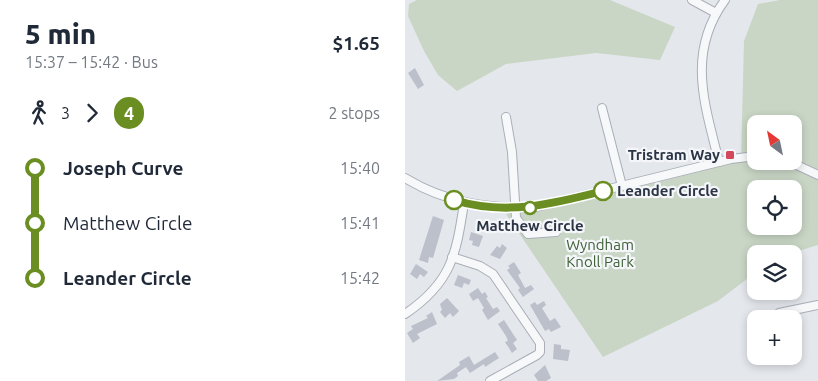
<!DOCTYPE html>
<meta charset="utf-8">
<style>
:root{--surface:#fff;--page:#f6f6f7;--text:#1f2937;--muted:#747a83}
body{margin:0;font-family:Ubuntu,sans-serif;background:var(--page);color:var(--text);height:100vh;display:flex;flex-direction:column;font-size:19px;white-space:nowrap}
*{box-sizing:border-box;margin:0}
p{font-size:16px;color:var(--muted)}
.icon{flex:none;width:28px;height:28px;fill:none;stroke:currentColor;stroke-width:2;stroke-linecap:round;stroke-linejoin:round}
.map{position:relative;flex:1;overflow:hidden}
.details{display:flex;flex-direction:column;background:var(--surface);width:405px}
.details>*{flex:none}
.badge{padding:0 10px;border-radius:16px;font-size:18px;line-height:32px}
.needle{width:32px;rotate:327deg}
.fabs{position:absolute;left:342px;top:115px;display:grid;gap:10px}
.fabs a{display:grid;place-items:center;width:55px;height:55px;border-radius:10px;background:var(--surface);box-shadow:0 2px 8px #0003;font-size:25px}
.map>.badge{position:absolute;translate:-50% -50%;box-shadow:0 0 0 2px #fff}
.legs{display:flex;align-items:center;gap:8px;height:55px;padding:0 25px;font-size:16px}
.legs p{margin-inline-start:auto}
.summary{display:flex;align-items:center;justify-content:space-between;height:85px;padding:0 25px}
h1{font-size:28px;font-weight:800;line-height:38px}
ul{padding:0 25px;list-style:none}
li{display:flex;align-items:center;gap:18px;height:55px;font-size:19px}
li i{display:grid;place-items:center;width:8px;height:100%;margin:0 6px;background:currentColor}
li i::after{content:'';width:12px;height:12px;margin:-6px;border:4px solid;border-radius:50%;background:var(--surface)}
li p{margin-inline-start:auto}
li:first-child i{background:linear-gradient(#0000 50%,currentColor 0)}
li:last-child i{background:linear-gradient(currentColor 50%,#0000 0)}
main{display:flex;flex:1;min-height:0}
.map>svg:first-child{display:block}
</style>
<main>
<section class="details">
<div class="summary"><div><h1>5 min</h1><p>15:37 – 15:42 · Bus</p></div><b>$1.65</b></div>
<div class="legs"><svg class="icon" aria-label="walk" viewBox="0 0 24 24"><circle cx="13" cy="4" r="2"/><path d="M13 8l-2 6 4 7M11 14l-3 7M7 12l3-4h3l4 4"/></svg>3<svg class="icon" aria-label="forward" viewBox="0 0 24 24"><path d="M9 5l7 7-7 7"/></svg><b class="badge" style="background:#6b8e23;color:#fff">4</b><p>2 stops</p></div>
<ul>
<li><i style="color:#6b8e23"></i><b>Joseph Curve</b><p>15:40</p></li>
<li><i style="color:#6b8e23"></i><span>Matthew Circle</span><p>15:41</p></li>
<li><i style="color:#6b8e23"></i><b>Leander Circle</b><p>15:42</p></li>
</ul>
</section>
<div class="map">
<svg width="413" height="381" viewBox="0 0 413 381">
<rect width="100%" height="100%" fill="#e4e7ec"/>
<g fill="#c9d6c5" fill-rule="evenodd">
<path d="M12,0H205L270,27L255,60L191,53L101,64L52,91L33,75L19,51L3,16L4,4Z"/>
<path d="M375,0H413V245L383,254H351V272L313,301L198,357L101,214L157,206L336,161L339,41L353,4ZM351,124H389V161H351ZM351,189H389V226H351Z"/>
</g>
<g fill="#bbc0ca">
<path d="M10,68L19,85L13,89L3,73Z"/>
<path d="M28,216L39,220L28,258L24,257L23,263L14,260Z"/>
<path d="M66,232L78,236L74,247L67,245L68,241L64,240Z"/>
<path d="M97,244L102,248L95,259L85,255L92,246L95,248Z"/>
<path d="M109,262L116,273L113,275L120,288L126,285L129,289L118,297L113,290L115,288L102,270L105,268L103,266Z"/>
<path d="M11,264L23,272L19,277L15,274L12,279L5,274Z"/>
<path d="M53,275L66,280L64,285L59,283L57,288L49,285Z"/>
<path d="M73,288L77,294L80,292L83,297L81,298L88,309L92,307L95,311L83,320L77,310L79,308L73,298L68,301L64,294Z"/>
<path d="M42,298L54,311L48,317L45,313L40,318L35,312L37,310L35,304Z"/>
<path d="M139,301L141,305L137,308L145,321L150,318L156,327L146,332L144,329L140,331L125,305L130,302L132,305Z"/>
<path d="M27,312L32,324L12,334L15,338L8,343L2,333L8,329L6,326L23,318L21,316Z"/>
<path d="M99,320L112,340L108,343L112,349L107,353L100,342L103,341L101,336L93,324Z"/>
<path d="M149,344L156,345V349L165,350L163,361L148,359Z"/>
<path d="M90,352L94,358L80,367L79,364L65,373L61,367L52,373L53,376L49,379L32,381L55,365L54,362L64,356L69,365Z"/>
<path d="M140,365L146,378L141,381H133L129,375Z"/>
</g>
<g fill="none" stroke-linecap="round" stroke-linejoin="round">
<defs>
<g id="minor">
<path d="M287,0L311,13"/>
<path d="M197,108L217,186"/>
<path d="M101,117L107,152L111,218L123,234L151,232"/>
<path d="M383,161L413,175"/>
<path d="M314,162C300,105 281,53 320,0"/>
<path d="M0,178C41,203 83,209 131,207L326,159L351,156"/>
<path d="M47,257L75,266L88,274L135,343V352L132,355L85,381"/>
<path d="M374,313L413,305"/>
<path d="M0,314C46,283 51,256 59,203"/>
</g>
</defs>
<use href="#minor" stroke="#a9aeb7" stroke-width="10"/>
<use href="#minor" stroke="#f7f8fa" stroke-width="8"/>
</g>
<g fill="none" stroke-linecap="round" stroke-linejoin="round">
<defs>
<path id="line-1" d="M49,200C100,216 148,204 198,191"/>
</defs>
<use href="#line-1" stroke="#fff" stroke-width="11"/>
<use href="#line-1" stroke="#6b8e23" stroke-width="8"/>
</g>
<rect fill="#d1495b" stroke="#f4f6f9" stroke-width="2" x="320" y="150" width="10" height="10" rx="2.5"/>
<g fill="#fff" stroke="#6b8e23" stroke-width="2.5">
<circle cx="198" cy="191" r="9"/>
<circle cx="49" cy="200" r="9"/>
<circle cx="125" cy="208" r="6"/>
</g>
<g text-anchor="middle" stroke-width="4.5" stroke-linejoin="round" paint-order="stroke">
<g font-size="15" font-weight="bold" fill="#2b3445" stroke="#f4f6f9" text-anchor="end">
<text x="315" y="160">Tristram Way</text>
</g>
<g font-size="15" font-weight="bold" fill="#2b3445" stroke="#f4f6f9" text-anchor="start">
<text x="212" y="196">Leander Circle</text>
<text x="125" y="231" text-anchor="middle">Matthew Circle</text>
</g>
<g font-size="15" fill="#3f6138" stroke="#f4f6f9">
<text x="195" y="250">Wyndham<tspan x="195" dy="17">Knoll Park</tspan></text>
</g>
</g>
</svg>
<div class="fabs">
<a><svg class="needle" viewBox="-14 -14 28 28"><path d="M0-13l5 13h-10z" fill="#e53935"/><path d="M0 13l5-13h-10z" fill="#747a83"/></svg></a>
<a><svg class="icon" aria-label="locate" viewBox="0 0 24 24"><circle cx="12" cy="12" r="6"/><path d="M12 2v4M12 18v4M2 12h4M18 12h4"/></svg></a>
<a><svg class="icon" aria-label="layers" viewBox="0 0 24 24"><path d="M12 4l9 5-9 5-9-5zM3 14l9 5 9-5"/></svg></a>
<a>+</a>
</div>
</div>
</main>
